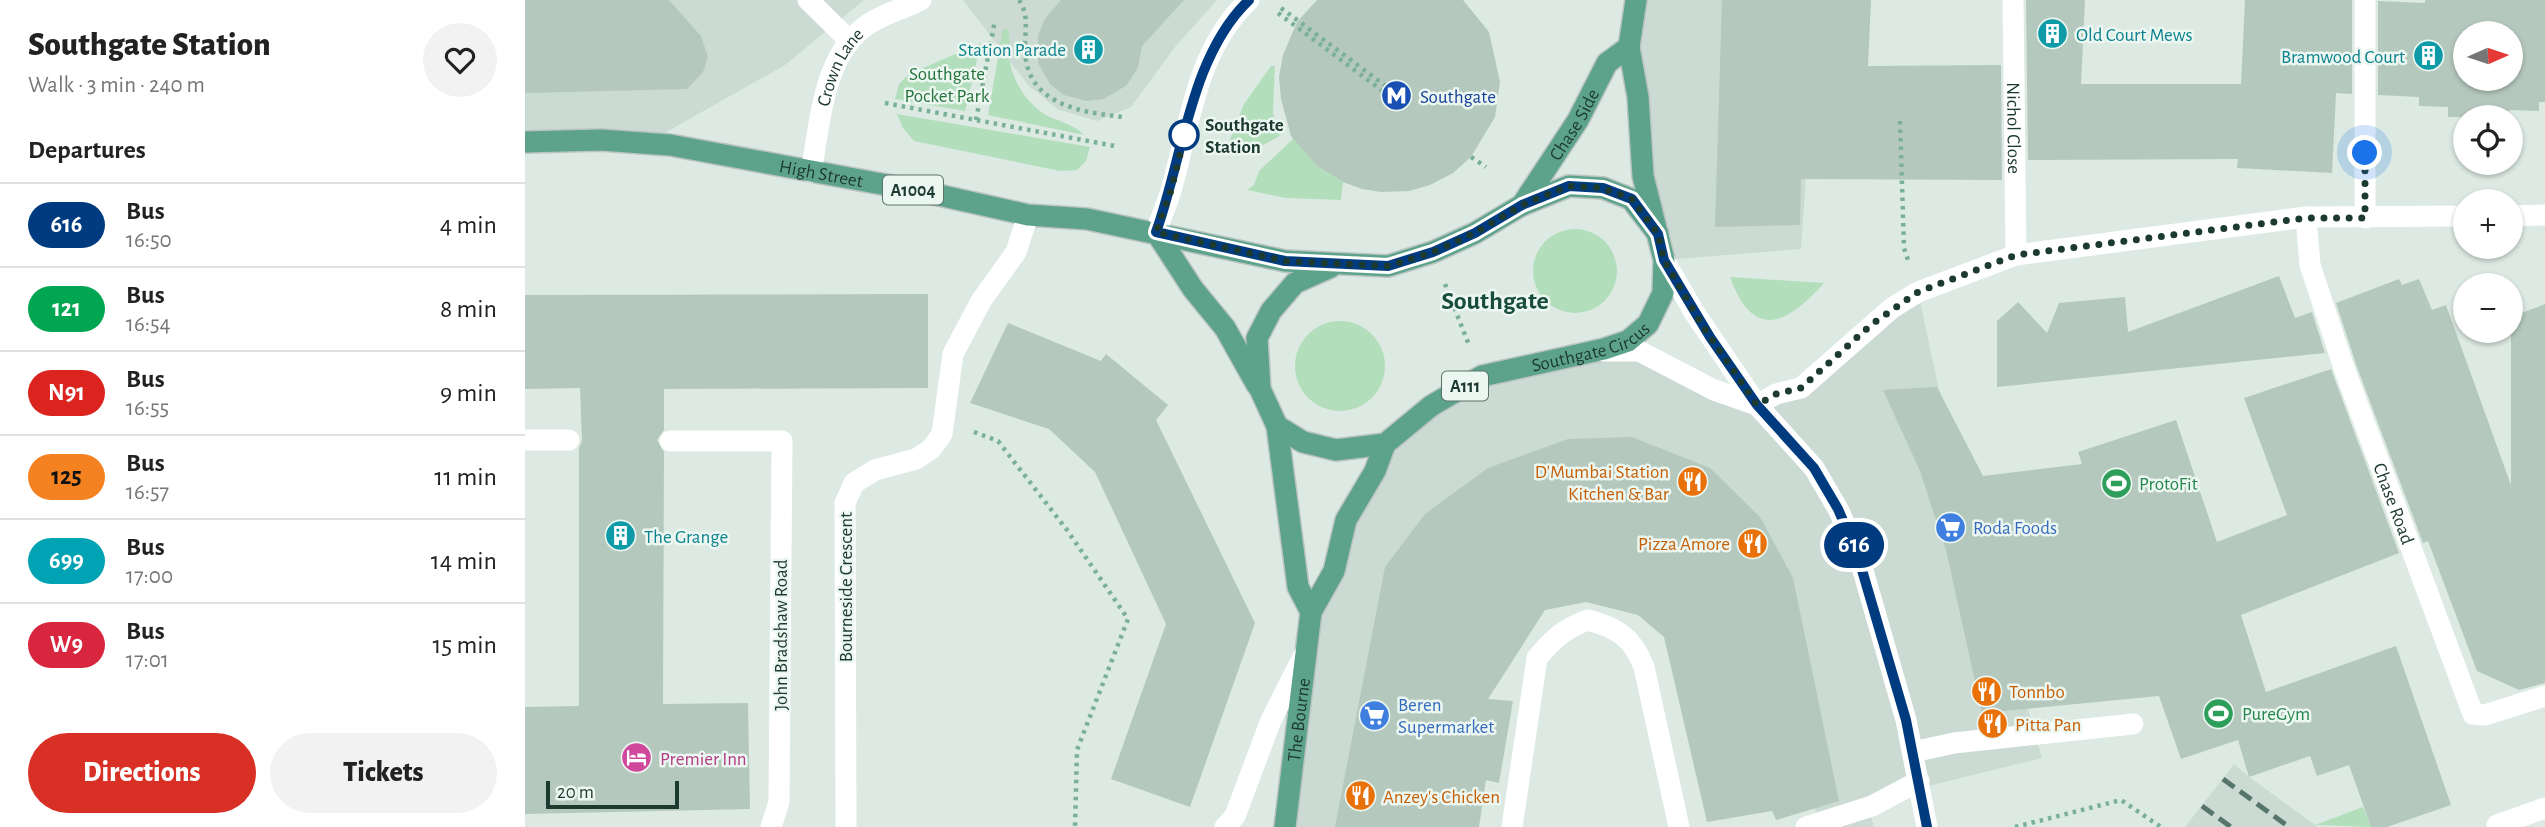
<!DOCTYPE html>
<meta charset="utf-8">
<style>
:root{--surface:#fff;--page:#f2f2f2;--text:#222;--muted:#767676;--line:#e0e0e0;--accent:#d93025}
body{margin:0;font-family:"Alegreya Sans",sans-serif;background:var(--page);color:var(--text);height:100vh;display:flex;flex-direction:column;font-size:26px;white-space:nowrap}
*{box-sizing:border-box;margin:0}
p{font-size:23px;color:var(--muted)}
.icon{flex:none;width:38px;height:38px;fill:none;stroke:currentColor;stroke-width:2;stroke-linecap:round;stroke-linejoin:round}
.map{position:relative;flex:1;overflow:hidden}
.drawer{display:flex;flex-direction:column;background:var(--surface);width:525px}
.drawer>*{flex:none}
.badge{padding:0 14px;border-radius:23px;font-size:24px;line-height:46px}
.needle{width:46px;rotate:87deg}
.tools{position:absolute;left:1928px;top:21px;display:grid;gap:14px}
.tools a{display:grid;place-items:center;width:70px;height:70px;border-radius:50%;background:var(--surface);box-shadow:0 2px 5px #0004;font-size:35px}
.scale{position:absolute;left:21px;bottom:18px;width:133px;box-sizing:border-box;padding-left:7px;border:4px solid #1d3a30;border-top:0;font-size:19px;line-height:24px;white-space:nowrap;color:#1d3a30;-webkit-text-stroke:5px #edf7f1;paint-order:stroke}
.you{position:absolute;width:35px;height:35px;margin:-18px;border:5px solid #fff;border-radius:50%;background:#1a73e8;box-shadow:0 0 0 10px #1a73e833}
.map>.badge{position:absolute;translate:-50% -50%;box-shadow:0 0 0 4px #fff}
h2{padding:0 28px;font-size:26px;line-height:63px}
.round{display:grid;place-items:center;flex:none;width:74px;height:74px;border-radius:37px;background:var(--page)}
.head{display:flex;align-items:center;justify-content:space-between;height:119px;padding:0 28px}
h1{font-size:33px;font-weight:800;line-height:52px}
.action{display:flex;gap:14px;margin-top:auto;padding:14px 28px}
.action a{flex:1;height:80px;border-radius:42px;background:var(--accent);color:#fff;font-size:28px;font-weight:800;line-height:80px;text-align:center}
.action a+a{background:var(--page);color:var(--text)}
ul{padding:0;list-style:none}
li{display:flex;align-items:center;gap:21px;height:84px;padding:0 28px;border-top:2px solid var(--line)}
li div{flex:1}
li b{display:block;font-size:26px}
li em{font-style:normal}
li .badge{min-width:77px;font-weight:700;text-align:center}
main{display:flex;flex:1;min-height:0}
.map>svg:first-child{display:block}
</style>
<main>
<section class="drawer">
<div class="head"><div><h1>Southgate Station</h1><p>Walk · 3 min · 240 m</p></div><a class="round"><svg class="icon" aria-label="heart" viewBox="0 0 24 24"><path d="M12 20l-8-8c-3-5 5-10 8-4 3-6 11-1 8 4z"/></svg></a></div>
<h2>Departures</h2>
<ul>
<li><span class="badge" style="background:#003b80;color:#fff">616</span><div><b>Bus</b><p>16:50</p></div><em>4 min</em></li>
<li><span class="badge" style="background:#00a651;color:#fff">121</span><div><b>Bus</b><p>16:54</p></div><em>8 min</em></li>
<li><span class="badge" style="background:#dc241f;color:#fff">N91</span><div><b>Bus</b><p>16:55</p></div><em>9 min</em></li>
<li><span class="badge" style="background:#f58220;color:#111">125</span><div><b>Bus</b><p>16:57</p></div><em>11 min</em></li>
<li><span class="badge" style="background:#00a3b4;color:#fff">699</span><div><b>Bus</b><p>17:00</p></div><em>14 min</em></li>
<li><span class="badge" style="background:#d7263d;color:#fff">W9</span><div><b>Bus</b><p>17:01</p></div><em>15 min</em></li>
</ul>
<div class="action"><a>Directions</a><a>Tickets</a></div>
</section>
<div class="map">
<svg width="2020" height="827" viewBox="0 0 2020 827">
<rect width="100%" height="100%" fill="#dceae3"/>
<g fill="#cbdad2">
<path d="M0,0H339L260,65L122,143H0Z"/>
<path d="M438,0H692L650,47L606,107L572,121L532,109L503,85Z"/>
<path d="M1111,0H1298L1288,76L1276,249L1139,260L1104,47Z"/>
<path d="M1393,292L1422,427L1517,758L1342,801L1349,827H1295L1231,598L1001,543L905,827H759L786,612L860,444L957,376L1095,350L1170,381L1251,394Z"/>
<path d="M1709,764L1724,777L1793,827H1660Z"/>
</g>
<g fill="#b3debb">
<path d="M478,29L483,30C486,40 483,47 484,57C487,81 501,102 521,115C534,122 549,124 559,135L463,115Z"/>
<path d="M456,43L440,111L370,99L374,84L384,74Z"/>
<path d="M746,66H750L748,113L755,136L721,154L720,149L701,150L719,104Z"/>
<path d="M372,114L565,147L561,161L552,170L535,171L389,141L378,128Z"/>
<path d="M769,138L792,166L818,182L816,200L761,198L722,190L729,185L734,171Z"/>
<circle cx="1050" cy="271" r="42"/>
<path d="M1205,277L1299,283C1263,323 1229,343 1205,277Z"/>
<circle cx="815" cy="366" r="45"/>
<path d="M1838,807L1846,827L1790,825Z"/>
</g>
<g fill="#b5c8be" fill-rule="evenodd">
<path d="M0,0H144L176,36L183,57L178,72L162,89L0,93Z"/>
<path d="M536,0H659L617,46L613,67L602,85L579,99L561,101L539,95L525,84L513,63V35L520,19Z"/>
<path d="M792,0H938L964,32L975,82L970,117L946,157L928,173L905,185L884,191L856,192L837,189L818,182L792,166L766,136L756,99L754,77L758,55L772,22Z"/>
<path d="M1197,0H1346L1343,66L1476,65L1477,180L1276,179L1275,225L1190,227Z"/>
<path d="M1501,0H1560L1556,84H1716L1720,0H1827V94L1811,93L1807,173L1712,168L1713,159L1503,160Z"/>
<path d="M1900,0H2020V102H2014V111L1984,110L1983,117H1923V107L1894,106V97L1853,95V1L1900,3ZM1941,33H1986V79H1941Z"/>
<path d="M1754,276L1770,318L1787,312L1800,353L1472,387V321L1493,302L1522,333L1534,303L1600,297L1603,332Z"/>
<path d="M1874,279L1877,285L1894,279L1907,310L1921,305L1986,485V317L2020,304V683L1994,690L1952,671L1903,541L1898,543L1832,367L1811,303Z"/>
<path d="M403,294V388L139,389V430L132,440L139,452L138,704L223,703L225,809L0,814V707L54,706V448L57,441L55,388L0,389V295Z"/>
<path d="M483,323L576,361L581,354L643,405L631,420L730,623L665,807L586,779L641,624L570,472L524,429L445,403Z"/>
<path d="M1806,369L1874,553L1716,615L1741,692L1871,646L1926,805L1862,827H1846L1824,765L1792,776L1785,756L1724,777L1713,740L1656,759L1634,696L1457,713L1421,550L1395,471L1358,390L1412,387L1458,476L1557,464L1553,452L1651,420L1692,542L1762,515L1719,398Z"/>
<path d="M1107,437L1185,468L1235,517L1268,578L1314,801L1251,820L1247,811L1182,822L1139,637L1113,615L1061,602L1020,610L963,699L988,701L974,783L961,780L954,827H810L860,567L900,514L963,468L1043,439Z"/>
</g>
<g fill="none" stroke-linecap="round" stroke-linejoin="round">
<defs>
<g id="primary">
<path id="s4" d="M0,142L76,140L145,145L400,192L503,215L562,219L760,261L863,266L908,252L950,233L997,205L1044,186L1078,188L1106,199L1133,234"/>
<path id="s5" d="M997,205L1053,120L1082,63L1104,47"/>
<path d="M631,232L668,289L700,328L732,385"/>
<path id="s6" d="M806,267L770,283L746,311L732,338L735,389L752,426L778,442L811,450L860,444L906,406L957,376L1079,349L1103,341L1123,324L1138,293L1139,260L1118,176L1113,97L1104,47L1111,0"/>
<path d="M752,426L773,587L786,612"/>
<path id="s7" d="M760,827L786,612L809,571L821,520L850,471L860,444"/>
</g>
</defs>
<use href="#primary" stroke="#bbc4c1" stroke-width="24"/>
<g stroke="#7ab09b" stroke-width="4.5" stroke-dasharray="3.5 5" stroke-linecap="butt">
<path d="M494,0C504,14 500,29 500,46C499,104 554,112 598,117"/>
<path d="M756,8L862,87"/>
<path d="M753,13L859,92"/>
<path d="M360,103L590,146"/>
<path d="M451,120L470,20"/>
<path d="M1375,121L1379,248L1383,260"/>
<path d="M946,157L961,167"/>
<path d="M920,284L944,345"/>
<path d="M449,432L473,441L542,530L603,619L552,750L550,827"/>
<path d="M1490,827L1596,800L1636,827"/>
</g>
<g stroke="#fff" stroke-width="21">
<path d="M631,232C636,217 643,202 647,187C665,122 672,49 724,0"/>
<path d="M0,440H44"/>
<path d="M145,441H257L254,802L246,827"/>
<path d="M1388,752L1429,743L1608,724"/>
<path d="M1972,825L2020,808"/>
<path d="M987,827L1012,658C1028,639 1040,628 1063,620C1093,628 1108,638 1119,667L1154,827"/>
<path d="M1281,827L1347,806L1394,781"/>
</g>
<g stroke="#fff" stroke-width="21">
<path d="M283,0L324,40"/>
<path id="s1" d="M1488,0L1491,255"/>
<path d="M1840,0V218"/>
<path id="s2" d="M286,172C295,125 297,60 338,28C354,15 378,9 396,0"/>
<path id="s3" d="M1781,217L1785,265L1820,371L1948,714L1960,715L2020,696"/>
<path d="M321,827L320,503L329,483L350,470L391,459L406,449L417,434L428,354L456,301L491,252L503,215"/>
<path d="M700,827L710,816L746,720L779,655"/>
</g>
<g stroke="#fff" stroke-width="21">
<path d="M1986,216L2020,215"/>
<path d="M1139,260L1169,312L1232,405L1289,468L1313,509L1333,553L1381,720L1402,827"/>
<path d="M1078,351H1114L1189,390L1232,405"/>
<path d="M1232,405L1251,394L1276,388L1367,308L1393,292L1491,255L1781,217L1941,216"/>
</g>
<use href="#primary" stroke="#5da38b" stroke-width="21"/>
<g stroke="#57766b" stroke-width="5" stroke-dasharray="14 7" stroke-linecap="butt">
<path d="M1698,779L1764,827"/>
<path d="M1677,806L1706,827"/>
</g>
</g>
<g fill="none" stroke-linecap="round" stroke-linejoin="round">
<defs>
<path id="line" d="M724,0C665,56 658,158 631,232L760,261L863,266L908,252L950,233L997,205L1044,186L1078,188L1107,199L1133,234L1139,260L1185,337L1232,405L1289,468L1313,509L1332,553L1381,720L1402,827"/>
</defs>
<use href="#line" stroke="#fff" stroke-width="16"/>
<use href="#line" stroke="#003b80" stroke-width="10"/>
<path stroke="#1d3a30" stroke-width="7" stroke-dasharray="0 12.6" d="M659,135L662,127L646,190L631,232L760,261L863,266L908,252L950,233L997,205L1044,186L1078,188L1107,199L1133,234L1139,260L1177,325L1232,405L1251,394L1276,388L1347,324L1393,292L1491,255L1781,218H1840V153"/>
</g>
<defs>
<symbol id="building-disc" viewBox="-11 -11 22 22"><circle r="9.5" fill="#0f9aa8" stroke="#edf7f1"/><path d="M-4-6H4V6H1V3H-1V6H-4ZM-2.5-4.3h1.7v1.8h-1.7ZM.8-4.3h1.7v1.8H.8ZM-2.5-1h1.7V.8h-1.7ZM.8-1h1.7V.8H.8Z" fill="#fff"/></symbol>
<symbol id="metro-disc" viewBox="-11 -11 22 22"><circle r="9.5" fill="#1a4fb4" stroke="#edf7f1"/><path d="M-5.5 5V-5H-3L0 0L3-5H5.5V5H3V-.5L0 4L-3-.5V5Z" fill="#fff"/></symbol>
<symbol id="restaurant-disc" viewBox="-11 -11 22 22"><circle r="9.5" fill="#e8710a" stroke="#edf7f1"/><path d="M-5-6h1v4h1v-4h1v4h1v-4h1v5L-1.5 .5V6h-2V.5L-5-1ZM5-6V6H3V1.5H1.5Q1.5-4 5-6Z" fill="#fff"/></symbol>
<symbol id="stadium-disc" viewBox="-11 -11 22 22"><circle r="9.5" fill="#2e9e5b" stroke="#edf7f1"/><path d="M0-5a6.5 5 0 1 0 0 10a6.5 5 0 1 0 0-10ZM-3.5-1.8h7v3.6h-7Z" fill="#fff"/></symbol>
<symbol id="supermarket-disc" viewBox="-11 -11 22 22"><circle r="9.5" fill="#3f7fe0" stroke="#edf7f1"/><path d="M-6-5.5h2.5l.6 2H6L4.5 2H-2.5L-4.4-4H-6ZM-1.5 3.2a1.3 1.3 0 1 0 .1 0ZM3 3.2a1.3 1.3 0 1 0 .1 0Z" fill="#fff"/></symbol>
<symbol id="hotel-disc" viewBox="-11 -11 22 22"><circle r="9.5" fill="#d1479c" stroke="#edf7f1"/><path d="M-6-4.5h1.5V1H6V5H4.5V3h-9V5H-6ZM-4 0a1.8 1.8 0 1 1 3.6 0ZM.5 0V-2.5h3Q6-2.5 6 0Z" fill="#fff"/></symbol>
</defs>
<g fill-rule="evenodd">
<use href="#building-disc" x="1510" y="16" width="35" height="35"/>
<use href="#building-disc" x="546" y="32" width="35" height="35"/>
<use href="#building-disc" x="1886" y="38" width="35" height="35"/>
<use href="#metro-disc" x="854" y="78" width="35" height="35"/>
<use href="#restaurant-disc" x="1150" y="464" width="35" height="35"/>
<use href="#stadium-disc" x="1574" y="466" width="35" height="35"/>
<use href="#supermarket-disc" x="1408" y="510" width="35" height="35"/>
<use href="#building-disc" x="78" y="518" width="35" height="35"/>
<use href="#restaurant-disc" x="1210" y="526" width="35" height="35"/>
<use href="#restaurant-disc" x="1444" y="674" width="35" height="35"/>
<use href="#stadium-disc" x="1676" y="696" width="35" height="35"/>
<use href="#supermarket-disc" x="832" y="698" width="35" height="35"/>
<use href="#restaurant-disc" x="1450" y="706" width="35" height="35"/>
<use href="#hotel-disc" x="94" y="740" width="35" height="35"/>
<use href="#restaurant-disc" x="818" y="778" width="35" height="35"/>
</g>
<circle fill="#fff" stroke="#003b80" stroke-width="3.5" cx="659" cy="135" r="14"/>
<g text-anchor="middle" stroke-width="5" stroke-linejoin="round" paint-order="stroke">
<g fill="#edf7f1" stroke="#5b736a" stroke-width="2">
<rect x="358" y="175.5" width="60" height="29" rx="5"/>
<rect x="917" y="371.5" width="46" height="29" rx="5"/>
</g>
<g font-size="18" font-weight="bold" fill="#1d3a30">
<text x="388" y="196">A1004</text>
<text x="940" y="392">A111</text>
</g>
<g font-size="19" fill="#0d838f" stroke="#edf7f1" text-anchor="start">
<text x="1551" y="41">Old Court Mews</text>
<text x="541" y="56" text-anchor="end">Station Parade</text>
<text x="1880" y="63" text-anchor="end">Bramwood Court</text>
<text x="119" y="543">The Grange</text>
</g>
<g font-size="19" fill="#1d3a30" stroke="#edf7f1">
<text dy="7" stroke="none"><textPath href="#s2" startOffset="110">Crown Lane</textPath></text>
<text dy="7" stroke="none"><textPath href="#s5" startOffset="96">Chase Side</textPath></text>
<text dy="7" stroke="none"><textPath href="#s1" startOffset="128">Nichol Close</textPath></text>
<text dy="7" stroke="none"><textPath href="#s4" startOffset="299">High Street</textPath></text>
<text dy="7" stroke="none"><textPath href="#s6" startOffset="544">Southgate Circus</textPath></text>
<text dy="7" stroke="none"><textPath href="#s3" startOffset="301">Chase Road</textPath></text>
<text transform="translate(320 587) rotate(-90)" y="7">Bourneside Crescent</text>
<text transform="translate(255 635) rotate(-90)" y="7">John Bradshaw Road</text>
<text dy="7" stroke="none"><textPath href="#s7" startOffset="108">The Bourne</textPath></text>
</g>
<g font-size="19" fill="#25743d" stroke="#edf7f1">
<text x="422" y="80">Southgate<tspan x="422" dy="22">Pocket Park</tspan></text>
</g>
<g font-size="19" fill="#164399" stroke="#edf7f1" text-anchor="start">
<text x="895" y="103">Southgate</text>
</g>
<g font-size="19" font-weight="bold" fill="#1d3a30" stroke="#edf7f1" text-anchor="start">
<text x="680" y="131">Southgate<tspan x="680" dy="22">Station</tspan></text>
</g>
<g font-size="19" fill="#c56008" stroke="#edf7f1" text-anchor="start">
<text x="1144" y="478" text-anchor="end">D'Mumbai Station<tspan x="1144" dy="22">Kitchen &amp; Bar</tspan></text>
<text x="1205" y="550" text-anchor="end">Pizza Amore</text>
<text x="1484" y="698">Tonnbo</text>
<text x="1490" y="731">Pitta Pan</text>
<text x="858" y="803">Anzey's Chicken</text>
</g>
<g font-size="19" fill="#27864d" stroke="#edf7f1" text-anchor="start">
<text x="1614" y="490">ProtoFit</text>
<text x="1717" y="720">PureGym</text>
</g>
<g font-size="19" fill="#366cbe" stroke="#edf7f1" text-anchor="start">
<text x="1448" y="534">Roda Foods</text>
<text x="873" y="711">Beren<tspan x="873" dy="22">Supermarket</tspan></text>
</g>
<g font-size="19" fill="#b23c85" stroke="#edf7f1" text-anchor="start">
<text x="135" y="765">Premier Inn</text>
</g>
<g font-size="26" font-weight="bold" fill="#184d3c" stroke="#edf7f1">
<text x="970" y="309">Southgate</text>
</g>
</g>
</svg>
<div class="tools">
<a><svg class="needle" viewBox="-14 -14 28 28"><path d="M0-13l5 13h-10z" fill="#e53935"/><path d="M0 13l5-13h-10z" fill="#767676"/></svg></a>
<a><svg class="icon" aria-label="locate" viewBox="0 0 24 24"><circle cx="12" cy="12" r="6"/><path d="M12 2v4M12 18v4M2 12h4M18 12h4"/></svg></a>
<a>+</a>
<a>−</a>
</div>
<div class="scale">20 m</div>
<div class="you" style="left:1840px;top:153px"></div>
<b class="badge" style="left:1329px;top:545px;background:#003b80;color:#fff">616</b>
</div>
</main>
